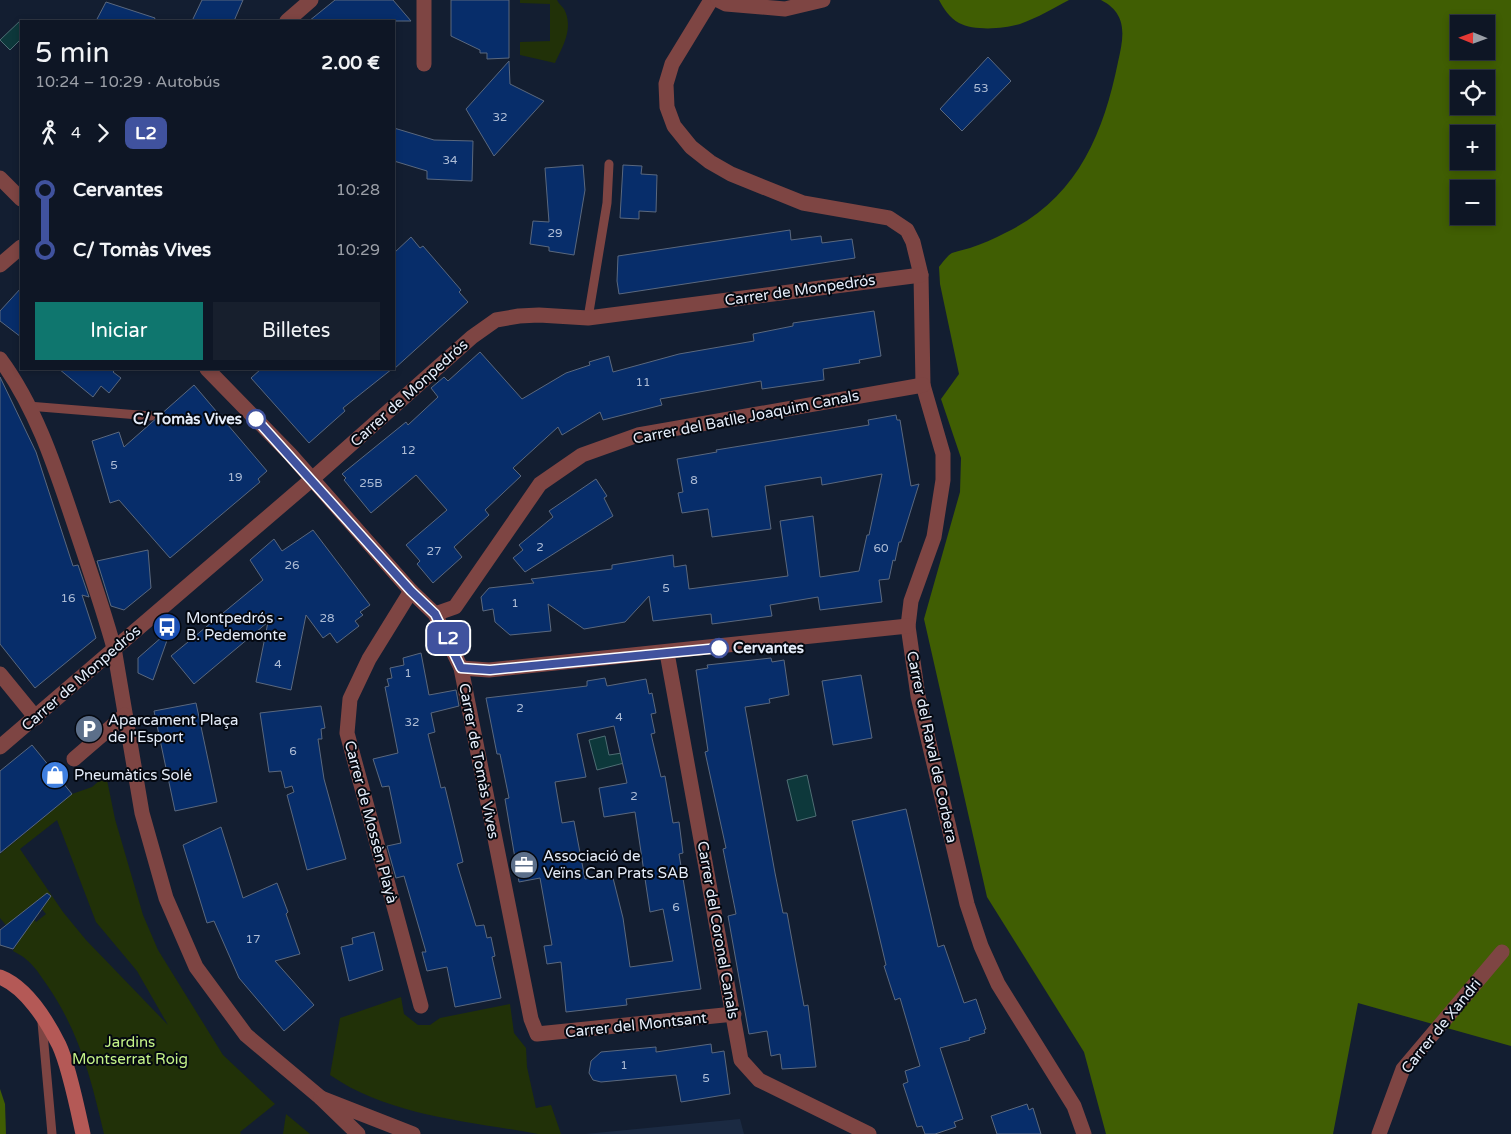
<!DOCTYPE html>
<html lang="es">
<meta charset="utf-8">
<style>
:root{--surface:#0e1625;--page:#171f2d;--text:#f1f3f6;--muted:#9b9fa7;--line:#2e3542;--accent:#0f766e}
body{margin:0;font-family:"Varela Round",sans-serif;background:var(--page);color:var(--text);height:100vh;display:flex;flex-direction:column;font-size:19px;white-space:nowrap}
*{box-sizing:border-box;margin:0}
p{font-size:16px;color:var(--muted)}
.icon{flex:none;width:28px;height:28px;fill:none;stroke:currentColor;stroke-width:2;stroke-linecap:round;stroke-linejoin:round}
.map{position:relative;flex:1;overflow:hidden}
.details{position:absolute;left:20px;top:20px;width:375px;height:350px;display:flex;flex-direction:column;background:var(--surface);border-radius:0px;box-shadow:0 2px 8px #0003,0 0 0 1px var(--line)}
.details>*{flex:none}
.badge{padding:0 10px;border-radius:8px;font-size:18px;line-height:32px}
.needle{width:32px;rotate:271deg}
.buttons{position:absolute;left:1450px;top:15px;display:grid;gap:10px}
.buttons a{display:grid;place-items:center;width:45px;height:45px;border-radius:0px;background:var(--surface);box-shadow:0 2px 8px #0003,0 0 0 1px var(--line);font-size:25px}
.map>.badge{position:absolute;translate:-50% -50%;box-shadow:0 0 0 2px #fff}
.legs{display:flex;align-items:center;gap:8px;height:55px;padding:0 15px;font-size:16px}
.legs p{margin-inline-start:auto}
.head{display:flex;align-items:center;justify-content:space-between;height:85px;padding:0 15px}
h1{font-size:28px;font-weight:600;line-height:38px}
.primary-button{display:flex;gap:10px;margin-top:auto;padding:10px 15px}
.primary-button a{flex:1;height:58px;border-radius:0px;background:var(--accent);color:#fff;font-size:20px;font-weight:600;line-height:58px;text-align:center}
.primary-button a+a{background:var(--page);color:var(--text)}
ul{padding:0 15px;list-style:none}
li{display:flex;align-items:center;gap:18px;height:60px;font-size:19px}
li i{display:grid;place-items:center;width:8px;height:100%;margin:0 6px;background:currentColor}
li i::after{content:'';width:12px;height:12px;margin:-6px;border:4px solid;border-radius:50%;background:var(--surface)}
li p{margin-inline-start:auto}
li:first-child i{background:linear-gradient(#0000 50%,currentColor 0)}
li:last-child i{background:linear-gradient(currentColor 50%,#0000 0)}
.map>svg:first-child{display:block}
</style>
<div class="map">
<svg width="1511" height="1134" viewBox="0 0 1511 1134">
<rect width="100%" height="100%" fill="#131e31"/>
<path fill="#1b2a42" d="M740,1119L744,1134H585Z"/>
<g fill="#213108" fill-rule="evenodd">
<path d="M520,0H557C559,4 562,6 564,9C574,28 563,46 555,63L520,55V42L550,41V4L520,3Z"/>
<path d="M106,775L115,819L143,915L158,950L223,1055L275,1104L240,1132L241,1134H104C91,1079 80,1033 47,985C36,969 31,960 13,951L19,941L0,918V854L72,794L92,787ZM57,820L96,922L137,971L168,1025L86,940L63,912L20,849ZM36,902L46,914L36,922L26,910Z"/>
<path d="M401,997L404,1014L418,1025H430L440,1018L510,1004L514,1033L526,1048L527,1067L536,1108L551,1105L561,1134H538C468,1121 389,1116 330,1075L340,1018Z"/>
<path d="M286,1114L310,1134H283Z"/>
</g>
<g fill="#405e03" fill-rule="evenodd">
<path d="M939,0H1069C1054,8 1037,18 1020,24C1004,29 974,31 959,23C950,18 943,8 939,0Z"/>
<path d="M1101,0H1511V1046L1358,1003L1333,1134H1106L1084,1052L987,897L924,619L960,492L961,458L941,399L959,374L940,284L939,267C942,263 947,256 952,253C957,251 964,250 970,248C982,244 994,239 1005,233C1076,199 1103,136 1118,62C1124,36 1128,14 1101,0ZM1459,24H1486V51H1459ZM1459,79H1486V106H1459ZM1459,134H1486V161H1459ZM1459,189H1486V216H1459Z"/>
<path d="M0,1089L5,1104L6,1134H0Z"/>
</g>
<g fill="#0d383b" stroke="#4e6e74">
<path d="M22,19L24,21H21V39L10,50L0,40Z"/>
<path d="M605,736L609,755L622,753L624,763L597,770L589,740Z"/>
<path d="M807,775L816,816L797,821L787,780Z"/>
</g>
<g fill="#072d6a" stroke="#5a687e" fill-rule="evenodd">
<path d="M202,0H243L234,21H192Z"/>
<path d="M335,0H393L411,21H309Z"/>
<path d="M451,0H509V58L487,59V53H480V50L451,36Z"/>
<path d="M106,2L155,18L154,21H96Z"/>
<path d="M988,57L1011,81L962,131L940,109Z"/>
<path d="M509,61L510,84L544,101L494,156L466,109Z"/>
<path d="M394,128L434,140L473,141L472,181L427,179V171L394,161Z"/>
<path d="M583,165L585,190L574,255L549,251V247L530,244L533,221L549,222L545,168Z"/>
<path d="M623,165L642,166L641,174L657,175L656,212L639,211V219L620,218Z"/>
<path d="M790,230L791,240L821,236L822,243L852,239L855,258L619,294L617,281L618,256Z"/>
<path d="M411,237L420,248L423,246L461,290L459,292L468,302L394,369V253Z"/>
<path d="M21,288V337L0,321V311Z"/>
<path d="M874,311L881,356L859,360L860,363L823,369L824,380L762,389L761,381L660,399L662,405L603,420L600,412L562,435L558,427L513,468L521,476L485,510L489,515L454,547L462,557L433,583L417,564L420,561L406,545L447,510L416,475L371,513L344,480L346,478L342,474L406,422L408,425L438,397L431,388L444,377L448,381L480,352L522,399L566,373L590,365L589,362L609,356L613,372L679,354L754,341L753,334L793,326V323Z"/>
<path d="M59,369H116L113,372L121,378L109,393L101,386L93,397Z"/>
<path d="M261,369H392L343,408L345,411L309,443L251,378Z"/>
<path d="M0,377L36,452L73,566L78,565L89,597L82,595L96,638L35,688L0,644Z"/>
<path d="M194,385L267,471L258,479L260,482L170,558L119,500L110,503L92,441L119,432L124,447Z"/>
<path d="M896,415L897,420H900L911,486L919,484L901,542H899L895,561L893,560L889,579L879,580L882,602L820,610L818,597L770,605L772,616L712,624L711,614L653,621L649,596L625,622L584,629L548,604L551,631L510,635L495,622L493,609L483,611L481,597L489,588L534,583L531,579L612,569V565L673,555L674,567L686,565L689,589L788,576L780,521L813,516L820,577L859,571L867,535H869L882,474L822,485L821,477L765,486L771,529L712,537L708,509L682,513L678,493L683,492L677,459L717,452L716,450L869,425L868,420Z"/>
<path d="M596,479L607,496L604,498L613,516L525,572L513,558L523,550L519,545L553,517L549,511Z"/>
<path d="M313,530L370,605L360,612L363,615L355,621L359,626L337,643L330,633L323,638L306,615L291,690L256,682L268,622L194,684L171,656L263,580L250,560L274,539L282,551Z"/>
<path d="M148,550L151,588L124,610L111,606L97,561Z"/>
<path d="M171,629L153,680L138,673V658Z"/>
<path d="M421,653L429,695L456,690L459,706L431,713L435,732L428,734L441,788L445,787L463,862L457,864L476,926L484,925L487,938L491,937L495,956L492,957L501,998L455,1007L447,967L427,971L422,952H426L404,876L396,878L387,846L401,843L389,786L382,787L373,759L398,753L385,687L389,686L387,679L392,678L390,668L404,665L403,658Z"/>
<path d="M771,658L772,662L784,660L789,695L769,699L770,703L745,707L775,873L783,913H787L804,1006L808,1005L816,1067L782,1069L780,1054L771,1056L767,1031L749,1034L728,916L736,914L723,849L726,848L705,752L708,751L696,670L708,668L707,665Z"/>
<path d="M861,675L872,738L833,745L822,681Z"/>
<path d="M605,678L607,686L646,679L649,694L652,693L656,713L651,714L655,733L651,734L661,777L665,776L673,823L679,822L683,853L679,854L701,989L626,999L627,1005L566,1012L561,962L547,964L544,946L552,945L540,878L519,882L505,799L509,798L500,754H497L486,698L587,686V681ZM614,726L627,783L599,788L604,817L635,812L650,912L663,909L673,961L630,967L623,918L612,874L585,879L574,821L562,823L555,782L586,777L577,734Z"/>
<path d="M196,703L217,802L175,811L154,711Z"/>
<path d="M321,706L325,728L321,729L322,739H318L324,779L346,859L307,870L287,795L294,792L292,786L285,788L281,771L269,772L260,713Z"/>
<path d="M32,745L72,794L0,853V771Z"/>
<path d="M906,809L938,947L944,945L964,1003L976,999L986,1029L984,1030L985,1033L969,1038L970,1040L940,1048L963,1119L954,1122L956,1127L935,1134H925L922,1126L917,1127L903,1084L908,1082L905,1071L920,1066L900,998L895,1000L884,966L886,965L852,821Z"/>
<path d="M221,827L243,898L277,883L288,912L286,914L300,954L275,961L314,1005L284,1031L239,978L214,921L207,923L183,845Z"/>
<path d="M47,893L51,896L13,949L0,945V930Z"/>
<path d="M374,932L383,970L349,981L341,947L353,944L352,938Z"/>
<path d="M711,1044L712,1053L724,1051L730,1094L681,1102L676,1075L601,1082L593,1080L589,1073L591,1061L601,1052L656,1047V1052Z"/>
<path d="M1027,1104L1029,1110L1033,1108L1041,1134H997L991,1116Z"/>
</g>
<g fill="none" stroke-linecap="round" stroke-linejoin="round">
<g stroke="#7e4543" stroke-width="9">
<path d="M588,318L607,203L609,164"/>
<path d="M28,406L151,416"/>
<path d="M42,1022L52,1134"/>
</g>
<g stroke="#7e4543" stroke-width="15">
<path d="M424,0V64"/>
<path d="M711,0L672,64L666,84L667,107L674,126L691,147L710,162L731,174L803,203L889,218L907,230L913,242L921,275L923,385L943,454V480L934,537L911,601L908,626L918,696L967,904L981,946L998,984L1074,1106L1084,1134"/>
<path d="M718,0L726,4L785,9L823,0"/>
<path d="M287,21L311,0"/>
<path d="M0,178L21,199"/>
<path d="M0,265L21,247"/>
<path d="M0,359C37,409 56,470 76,529C89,568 103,608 114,648L142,813L166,898L196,967L246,1035L321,1098"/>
<path d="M207,369L290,454L411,591L435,614L461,668L531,1019L537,1034L734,1014"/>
<path d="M411,591L369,659L350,699L347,733L421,1006"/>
<path d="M435,614L455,607L540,484L582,455L638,435L923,385"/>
<path d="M667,653L741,1060L759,1080L869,1134"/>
<path d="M461,668L489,670L908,626"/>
<path d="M0,674L36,718"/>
<path d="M0,747L311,480L472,337L496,320L519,316L539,315L588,318L921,275"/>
<path d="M74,759L125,715"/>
<path d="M358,1134L321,1098L413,1134"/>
<path d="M1379,1134L1403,1069L1502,952"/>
</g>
<path stroke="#b45956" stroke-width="15" d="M0,977C26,987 47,1021 59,1045C69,1066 78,1111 83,1134"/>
</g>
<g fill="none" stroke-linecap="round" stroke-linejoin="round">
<defs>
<path id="line-1" d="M256,419L411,591L435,614L461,668L490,670L719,648"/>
</defs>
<use href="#line-1" stroke="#fff" stroke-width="11"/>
<use href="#line-1" stroke="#40529e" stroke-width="8"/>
</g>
<defs>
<symbol id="bus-disc" viewBox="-11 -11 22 22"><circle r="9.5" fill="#1a4fb4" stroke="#040810"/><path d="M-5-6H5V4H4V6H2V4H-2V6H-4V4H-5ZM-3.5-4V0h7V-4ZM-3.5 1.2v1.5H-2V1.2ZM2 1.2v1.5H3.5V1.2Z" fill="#fff"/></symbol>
<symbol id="parking-disc" viewBox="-11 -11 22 22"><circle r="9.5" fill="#5c6f8a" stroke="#040810"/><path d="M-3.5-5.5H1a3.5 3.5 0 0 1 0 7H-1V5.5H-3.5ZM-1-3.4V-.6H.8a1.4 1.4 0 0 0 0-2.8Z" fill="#fff"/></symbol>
<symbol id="shop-disc" viewBox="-11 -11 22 22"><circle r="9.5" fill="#3f7fe0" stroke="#040810"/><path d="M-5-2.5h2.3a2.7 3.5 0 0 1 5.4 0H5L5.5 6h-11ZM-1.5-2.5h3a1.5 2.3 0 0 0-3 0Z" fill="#fff"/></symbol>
<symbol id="office-disc" viewBox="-11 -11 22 22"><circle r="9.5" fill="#5c6f8a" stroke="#040810"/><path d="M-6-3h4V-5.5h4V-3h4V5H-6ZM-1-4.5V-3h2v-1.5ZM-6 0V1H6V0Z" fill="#fff"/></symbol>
</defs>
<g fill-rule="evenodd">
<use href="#bus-disc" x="151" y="611" width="32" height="32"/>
<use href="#parking-disc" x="73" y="713" width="32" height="32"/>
<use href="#shop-disc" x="39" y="759" width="32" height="32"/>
<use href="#office-disc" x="508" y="849" width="32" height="32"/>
</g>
<g fill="#fff" stroke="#40529e" stroke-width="2.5">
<circle cx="256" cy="419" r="9"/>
<circle cx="719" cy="648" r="9"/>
</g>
<g text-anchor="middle" stroke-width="4" stroke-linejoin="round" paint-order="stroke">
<g font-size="12" fill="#aebdd6">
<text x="981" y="92">53</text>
<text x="500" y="121">32</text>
<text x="450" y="164">34</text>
<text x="555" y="237">29</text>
<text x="643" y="386">11</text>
<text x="408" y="454">12</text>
<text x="114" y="469">5</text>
<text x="235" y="481">19</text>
<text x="694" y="484">8</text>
<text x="371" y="487">25B</text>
<text x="540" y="551">2</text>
<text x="881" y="552">60</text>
<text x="434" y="555">27</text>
<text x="292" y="569">26</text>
<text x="666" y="592">5</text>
<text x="68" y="602">16</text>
<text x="515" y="607">1</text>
<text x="327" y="622">28</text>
<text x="278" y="668">4</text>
<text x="408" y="677">1</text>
<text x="520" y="712">2</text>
<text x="619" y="721">4</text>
<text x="412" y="726">32</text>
<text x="293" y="755">6</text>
<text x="634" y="800">2</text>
<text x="676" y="911">6</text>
<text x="253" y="943">17</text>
<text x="624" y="1069">1</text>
<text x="706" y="1082">5</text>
</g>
<g font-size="15" fill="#e5edfa" stroke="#040810">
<text transform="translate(800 290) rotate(-8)" y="5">Carrer de Monpedrós</text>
<text transform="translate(409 393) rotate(-42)" y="5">Carrer de Monpedrós</text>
<text transform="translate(746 417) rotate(-11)" y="5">Carrer del Batlle Joaquim Canals</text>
<text transform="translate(81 678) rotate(-41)" y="5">Carrer de Monpedrós</text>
<text transform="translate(932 747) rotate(78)" y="5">Carrer del Raval de Corbera</text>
<text transform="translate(479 761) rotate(79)" y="5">Carrer de Tomàs Vives</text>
<text transform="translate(371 822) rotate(75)" y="5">Carrer de Mossèn Playà</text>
<text transform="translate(718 930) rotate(80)" y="5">Carrer del Coronel Canals</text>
<text transform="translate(636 1025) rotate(-6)" y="5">Carrer del Montsant</text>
<text transform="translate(1441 1026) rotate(-51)" y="5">Carrer de Xandri</text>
</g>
<g font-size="15" font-weight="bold" fill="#e5edfa" stroke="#040810" text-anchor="end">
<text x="242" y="424">C/ Tomàs Vives</text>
<text x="733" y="653" text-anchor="start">Cervantes</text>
</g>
<g font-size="15" fill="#e5edfa" stroke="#040810" text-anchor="start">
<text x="186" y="623">Montpedrós -<tspan x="186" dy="17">B. Pedemonte</tspan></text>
<text x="108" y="725">Aparcament Plaça<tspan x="108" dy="17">de l'Esport</tspan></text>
<text x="74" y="780">Pneumàtics Solé</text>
<text x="543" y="861">Associació de<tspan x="543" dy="17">Veïns Can Prats SAB</tspan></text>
</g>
<g font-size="15" fill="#c4f388" stroke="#040810">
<text x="130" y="1047">Jardins<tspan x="130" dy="17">Montserrat Roig</tspan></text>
</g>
</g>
</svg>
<div class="buttons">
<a><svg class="needle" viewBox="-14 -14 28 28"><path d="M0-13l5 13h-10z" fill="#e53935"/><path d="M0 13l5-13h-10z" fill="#9b9fa7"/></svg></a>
<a><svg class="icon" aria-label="locate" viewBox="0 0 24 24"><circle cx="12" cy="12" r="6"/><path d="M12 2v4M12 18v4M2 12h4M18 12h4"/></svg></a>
<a>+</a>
<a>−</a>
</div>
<b class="badge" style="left:448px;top:638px;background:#40529e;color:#fff">L2</b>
<section class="details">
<div class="head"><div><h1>5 min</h1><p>10:24 – 10:29 · Autobús</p></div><b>2.00 €</b></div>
<div class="legs"><svg class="icon" aria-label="walk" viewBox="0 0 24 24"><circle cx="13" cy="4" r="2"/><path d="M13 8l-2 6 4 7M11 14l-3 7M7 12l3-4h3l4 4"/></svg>4<svg class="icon" aria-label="forward" viewBox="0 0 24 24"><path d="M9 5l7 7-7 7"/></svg><b class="badge" style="background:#40529e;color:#fff">L2</b></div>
<ul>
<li><i style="color:#40529e"></i><b>Cervantes</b><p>10:28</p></li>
<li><i style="color:#40529e"></i><b>C/ Tomàs Vives</b><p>10:29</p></li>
</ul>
<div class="primary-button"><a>Iniciar</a><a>Billetes</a></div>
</section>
</div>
